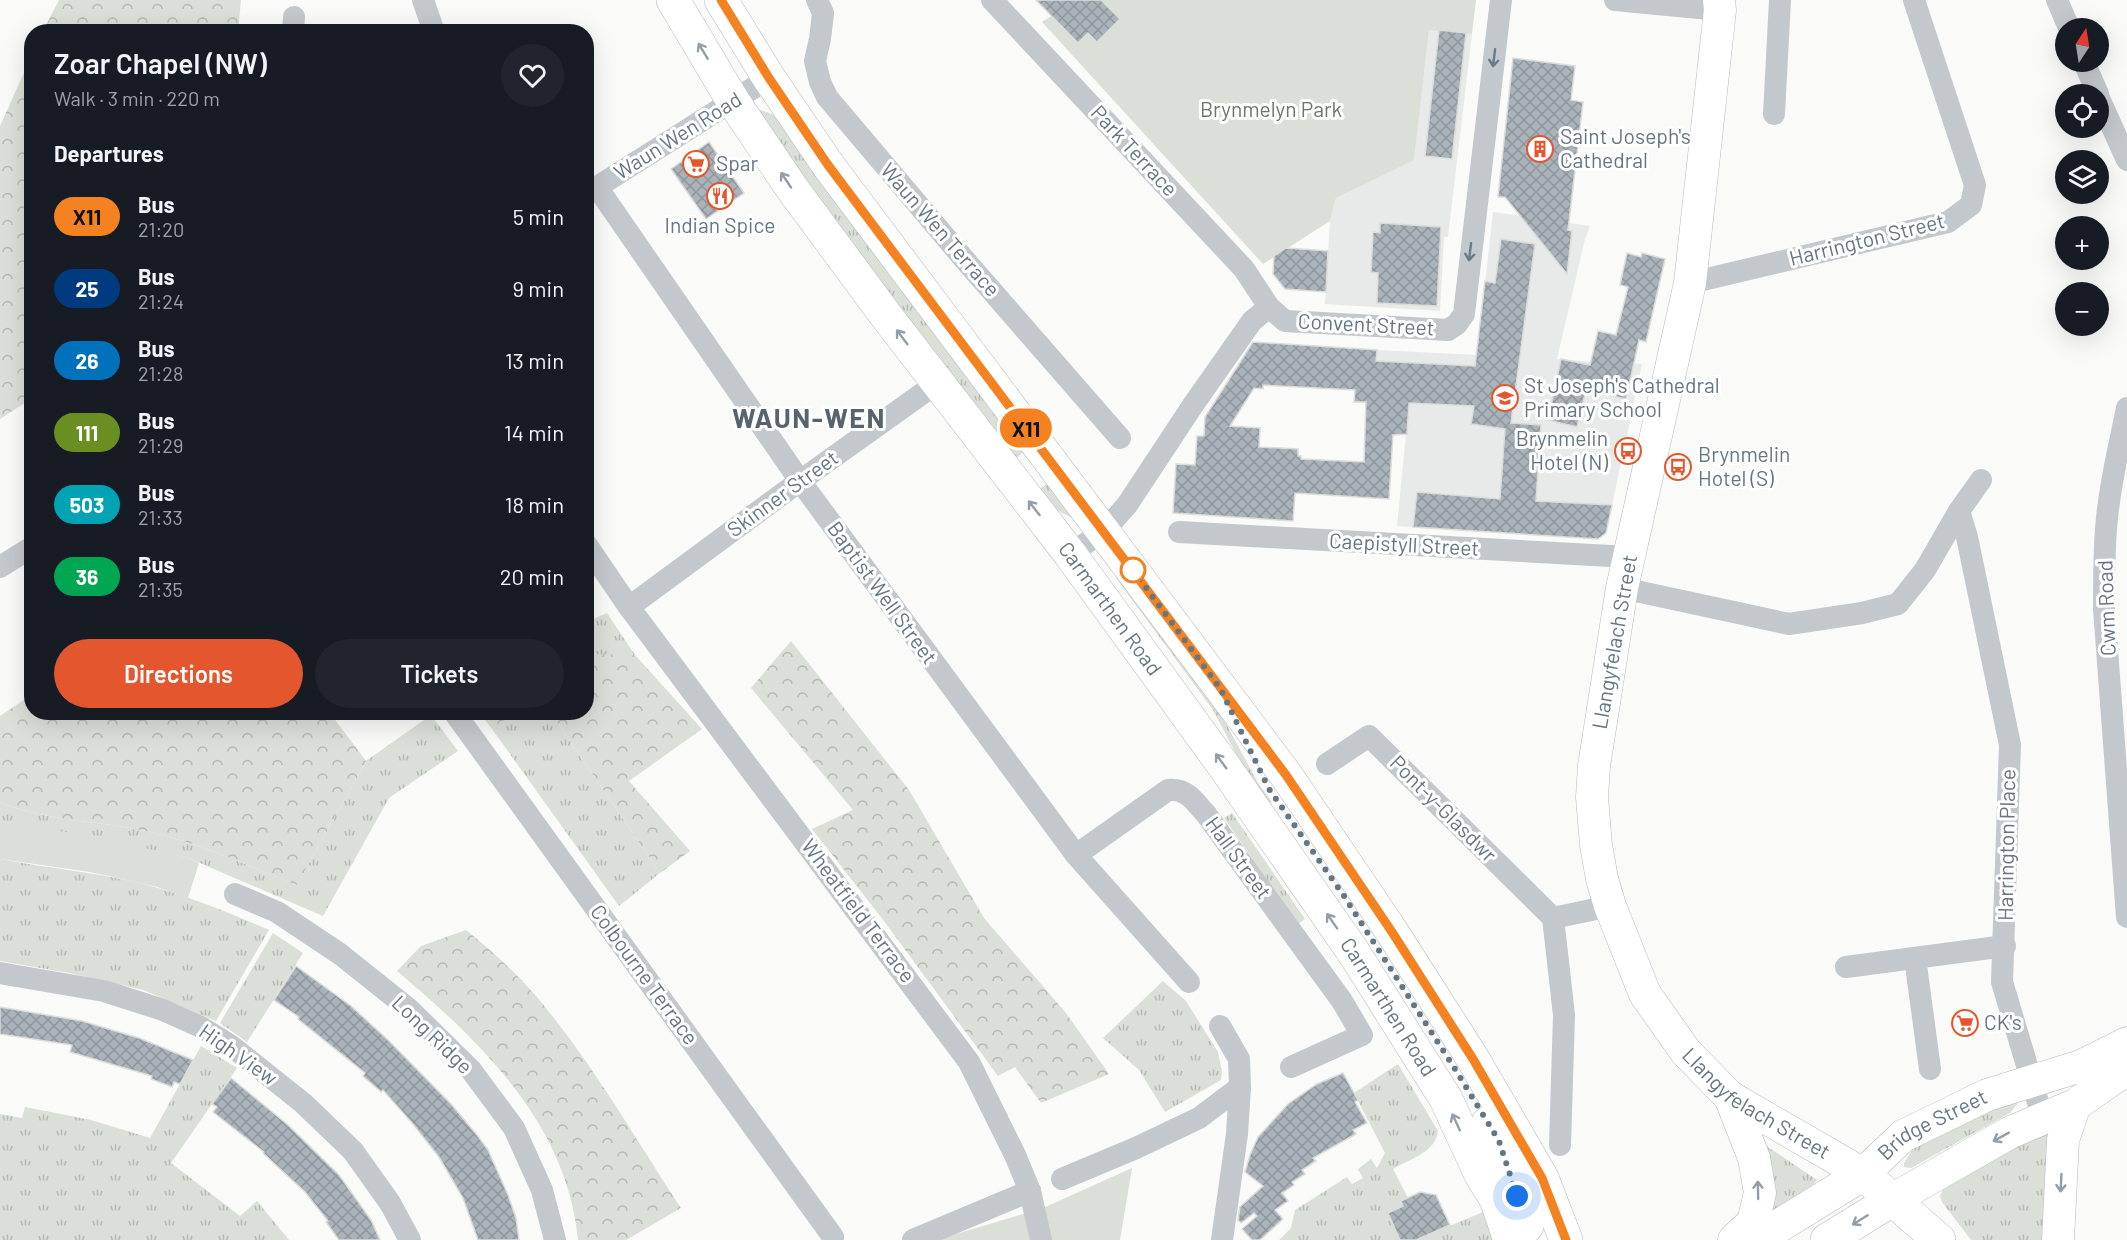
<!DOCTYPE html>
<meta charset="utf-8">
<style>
:root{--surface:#171b24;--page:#20242c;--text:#f1f3f6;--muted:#9ea1a6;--accent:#e4572e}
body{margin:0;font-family:Barlow,sans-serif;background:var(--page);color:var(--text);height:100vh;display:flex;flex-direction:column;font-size:22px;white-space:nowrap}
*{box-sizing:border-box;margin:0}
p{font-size:20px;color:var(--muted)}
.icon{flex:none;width:33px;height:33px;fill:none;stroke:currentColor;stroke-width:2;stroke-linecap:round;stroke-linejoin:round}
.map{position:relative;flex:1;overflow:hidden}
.drawer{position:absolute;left:24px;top:24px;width:570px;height:696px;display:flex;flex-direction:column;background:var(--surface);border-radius:24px;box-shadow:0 6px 24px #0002}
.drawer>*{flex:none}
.badge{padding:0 12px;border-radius:20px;font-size:21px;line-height:39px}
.needle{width:39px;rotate:12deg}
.buttons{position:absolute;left:2055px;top:18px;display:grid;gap:12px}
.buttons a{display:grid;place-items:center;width:54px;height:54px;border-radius:50%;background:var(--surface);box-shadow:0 6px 24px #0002;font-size:30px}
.you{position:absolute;width:30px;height:30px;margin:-15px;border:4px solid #fff;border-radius:50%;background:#1a73e8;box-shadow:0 0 0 9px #1a73e833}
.map>.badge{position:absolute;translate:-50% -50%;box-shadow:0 0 0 3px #fff}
h2{padding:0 30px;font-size:22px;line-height:54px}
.round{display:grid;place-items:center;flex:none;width:63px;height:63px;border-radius:32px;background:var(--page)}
.head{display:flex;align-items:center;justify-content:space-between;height:102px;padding:0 30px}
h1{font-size:28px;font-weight:600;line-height:45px}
.action{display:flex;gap:12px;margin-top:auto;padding:12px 30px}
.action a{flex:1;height:69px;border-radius:36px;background:var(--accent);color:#fff;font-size:24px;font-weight:600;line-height:69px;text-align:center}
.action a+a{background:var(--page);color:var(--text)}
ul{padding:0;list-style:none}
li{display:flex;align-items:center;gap:18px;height:72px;padding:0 30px}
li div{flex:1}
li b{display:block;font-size:22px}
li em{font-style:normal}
li .badge{min-width:66px;font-weight:700;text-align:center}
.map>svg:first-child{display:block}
</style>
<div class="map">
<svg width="2127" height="1240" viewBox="0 0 2127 1240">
<defs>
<pattern id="grass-tufts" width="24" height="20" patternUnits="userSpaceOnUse" patternTransform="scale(1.5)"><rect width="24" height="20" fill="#dadfd7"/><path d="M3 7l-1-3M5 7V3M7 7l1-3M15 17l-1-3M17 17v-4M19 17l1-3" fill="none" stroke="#b4b9b4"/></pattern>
<pattern id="forest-crowns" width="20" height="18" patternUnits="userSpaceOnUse" patternTransform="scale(1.5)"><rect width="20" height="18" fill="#dadfd7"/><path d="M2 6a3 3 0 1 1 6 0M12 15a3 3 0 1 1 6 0" fill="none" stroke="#b4b9b4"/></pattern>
<pattern id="building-cross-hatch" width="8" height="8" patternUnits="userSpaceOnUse" patternTransform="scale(1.5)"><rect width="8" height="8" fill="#aab3b9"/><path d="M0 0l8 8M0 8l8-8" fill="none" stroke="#8e969c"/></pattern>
</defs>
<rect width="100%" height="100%" fill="#fafaf8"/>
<g fill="#e8e9e9">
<path d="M1429,29L1472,34L1448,237H1444L1440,311L1325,304L1330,221L1336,198L1414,159Z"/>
<path d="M1493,212L1590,226L1585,239L1557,359L1619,364L1621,362L1642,364L1606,533L1598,539L1397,526L1406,434L1365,432L1374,420L1377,350L1477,355Z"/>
</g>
<g fill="url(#grass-tufts)">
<path d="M752,107L772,114L781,121L1027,449L1012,462Z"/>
<path d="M1050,481L1074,519L1049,506L1037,491Z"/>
<path d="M1120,574L1217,707L1258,783L1272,802L1267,805L1253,786L1213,710L1116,578Z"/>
<path d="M607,613L635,655H587L586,622Z"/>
<path d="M514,713H551L660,873L619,906L492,729Z"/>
<path d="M431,715L458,751L389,798L323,916L186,857L0,822V802C49,823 106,820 158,834C206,846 251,867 297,885L366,761Z"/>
<path d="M1232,813L1305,919L1298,924L1224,818Z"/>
<path d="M0,859C52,869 106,873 158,888C196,899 232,914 269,930L216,1021L143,990L69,973L0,961Z"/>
<path d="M273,933L303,953L247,1042L220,1023Z"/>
<path d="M1163,981L1186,1001L1218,1052L1222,1071L1221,1080L1165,1112L1139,1070L1103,1038Z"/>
<path d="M201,1046L237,1068L171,1163L240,1216L257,1201L289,1240H0V1114L22,1118L25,1107L91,1120L150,1138Z"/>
<path d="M1398,1064L1438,1131C1436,1152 1410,1159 1393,1169L1408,1198L1401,1201L1403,1206L1400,1240H1279L1291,1228L1295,1210L1347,1177L1352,1184L1363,1178L1358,1169L1371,1159L1377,1168L1385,1153L1354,1093Z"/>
<path d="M2021,1099L2010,1113L1911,1168L1904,1167V1163L1917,1143L1929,1130Z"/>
<path d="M2050,1128L2049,1240H1971L1942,1202L1940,1196L1944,1187Z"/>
<path d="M1762,1143L1817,1180L1814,1184L1769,1213Z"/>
<path d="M1483,1212L1496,1240H1416Z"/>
</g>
<g fill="url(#forest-crowns)">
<path d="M59,0H241L238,31H43Z"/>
<path d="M31,57V399L0,419V126Z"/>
<path d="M791,641L909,790L984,918L1066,1013L1109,1074L1041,1103L1015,1067L998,1076L884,921L812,829L853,810L751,688Z"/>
<path d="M590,654L635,655L702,729L629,781L690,851L660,873L551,713L586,712L587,655Z"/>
<path d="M31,695L32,712L330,713L366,761L297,885C251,867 206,846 158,834C106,820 50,823 0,802V716Z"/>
<path d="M487,713V712L514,713L492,729L482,716Z"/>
<path d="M466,930C491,950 515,972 536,996C592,1062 634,1137 681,1208L626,1240H578C567,1124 481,1042 397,971L421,946Z"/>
</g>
<g fill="#dadfd7">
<path d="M1077,0H1476L1472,34L1429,30L1414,160L1336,198L1330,221L1263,264L1042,22Z"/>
<path d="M0,822L79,834L186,857L199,863L188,898L157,887L90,872L0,859Z"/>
<path d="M1132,1168L1120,1240H936L1043,1208Z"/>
</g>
<g fill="url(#building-cross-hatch)" stroke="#dcdcda" stroke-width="1.5" fill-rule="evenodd">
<path d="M1036,0H1101L1120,19L1097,42L1088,33L1078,43Z"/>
<path d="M1439,30L1466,33L1452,159L1425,156Z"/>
<path d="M1513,58L1575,66L1571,100L1583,102L1568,230L1572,231L1567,274L1505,197H1498Z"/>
<path d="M709,142L744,193L706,219L671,169Z"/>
<path d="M1380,223L1441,227L1437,306L1377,303L1378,273L1371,272L1373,232L1380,233Z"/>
<path d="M1501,239L1535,244L1511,423L1541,425L1536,501L1612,505L1606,533L1598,539L1413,527L1417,492L1500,499L1505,429L1471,424L1474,406L1409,403L1407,434L1393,435L1389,499L1295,493L1293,521L1173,513L1176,464L1195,465L1197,436H1204L1205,417L1253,342L1377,350L1376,361L1475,366L1485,281L1495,283ZM1263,385L1355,390L1354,402H1366L1364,462L1301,459V456H1298V449L1259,447L1260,428L1230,426L1254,388L1263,389Z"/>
<path d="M1286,248L1328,251L1326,292L1285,289L1273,274L1274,256Z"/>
<path d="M1627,253L1641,257L1642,253L1665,259L1646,342L1639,340L1626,399L1586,390L1577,427L1548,420L1561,359L1590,365L1598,331L1616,335L1628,287L1620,285Z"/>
<path d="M296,966L351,1006L388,1040L451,1104L477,1135L488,1150L508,1195L516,1218L519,1240H478L463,1198L439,1157L413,1124L383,1090L381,1092L363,1076L365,1073L298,1019L299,1017L274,1000Z"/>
<path d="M0,1007L82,1021L102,1027L139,1038L193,1060L180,1084L174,1082L172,1087L151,1079L152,1076L70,1052L72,1045L0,1034Z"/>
<path d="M1343,1073L1358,1100L1355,1102L1367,1123L1353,1130L1356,1134L1313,1158L1316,1161L1302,1170L1305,1174L1292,1182L1294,1185L1282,1193L1288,1201L1275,1210L1283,1219L1260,1240H1252L1242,1229L1257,1216L1254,1213L1241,1223L1238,1220L1240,1207L1263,1186L1245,1172L1250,1155L1258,1137L1288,1104L1317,1084Z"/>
<path d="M231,1078L288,1125L339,1175L371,1220L380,1240H339L326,1222L328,1221L305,1192L263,1153L264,1152L213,1112L217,1107L212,1104Z"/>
<path d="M1420,1192L1436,1195L1450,1225L1416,1240H1400L1388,1213L1403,1206L1401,1201Z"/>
</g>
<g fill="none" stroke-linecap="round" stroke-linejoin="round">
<defs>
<g id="secondary">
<path id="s1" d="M1719,0L1720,10L1690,283L1622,588L1594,766L1592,797L1596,845L1602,879L1610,906L1645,994L1686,1052L1730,1097L1863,1174L1903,1136L1987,1095L2081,1066L2127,1043"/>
<path d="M1730,1097L1754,1158L1760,1193L1753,1222L1734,1240"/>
<path d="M1892,1200L2009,1133L2075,1105L2127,1069"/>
<path d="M2058,1240L2063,1140L2075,1105"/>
</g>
<g id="primary">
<path id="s2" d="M673,0L733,101L791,187L884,313L1070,554L1224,766L1354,953L1446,1099L1481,1175L1496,1199L1510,1240"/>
<path d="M721,0L769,78L828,165L1286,775L1392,932L1473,1059L1542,1178L1566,1240"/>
<path d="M1488,1123L1499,1141L1527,1226"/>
<path d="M1756,1240L1863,1174L1939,1240"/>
<path d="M1827,1240L1892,1200"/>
</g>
</defs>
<use href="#secondary" stroke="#b3babf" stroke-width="33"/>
<use href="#primary" stroke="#b5babe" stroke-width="34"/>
<g stroke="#c3c8cc" stroke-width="22">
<path d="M423,0L434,32"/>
<path d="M817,0L823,13L820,39L815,61L820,82L827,97L964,259L1120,438"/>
<path d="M992,0L1244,269L1269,307L1285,321L1448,330L1457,324L1464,314L1501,0"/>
<path d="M1615,0L1720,10"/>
<path d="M2057,0L2069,28"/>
<path d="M293,32L294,17"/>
<path d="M2084,62L2098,94"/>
<path d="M2098,96L2127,160"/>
<path d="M1774,114L1780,0"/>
<path d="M597,187L800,481L1076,855L1189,982"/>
<path d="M586,194L769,78"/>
<path d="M1690,283L1948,222L1971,205L1975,185L1914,0"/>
<path d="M2127,408C2119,448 2109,488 2106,529C2104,555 2104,582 2104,609L2127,917"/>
<path d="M1959,511L1967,537L2010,745L2002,982L2043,1119"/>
<path d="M1179,532L1629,557"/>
<path d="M586,544L629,607L969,1062L1015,1155L1030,1191L1041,1240"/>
<path d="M1070,554L1104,531L1127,505L1193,405L1252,321L1269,307"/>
<path d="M0,567L32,547"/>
<path d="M1622,588L1789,624L1862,613L1898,604L1925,570L1959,511L1981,480"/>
<path d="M629,607L800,481L937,383"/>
<path d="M454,712L833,1237"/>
<path d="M1327,764L1369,736L1553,918"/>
<path d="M1076,855L1168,790C1187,788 1194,801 1206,814L1342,1001L1362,1035L1291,1067"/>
<path d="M235,894L277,912L340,954L409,1009L471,1070L514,1128L542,1190L555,1240"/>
<path d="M1915,958L1930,1069"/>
<path d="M1846,967L2005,946"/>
<path d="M0,973L104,991L163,1010L201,1027L230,1045L303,1103L353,1151L390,1203L410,1240"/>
<path d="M1220,1026L1239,1059L1240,1087L1237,1134L1222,1240"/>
<path d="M1560,1145L1564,1015L1553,918L1610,906"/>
<path d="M1062,1179L1136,1148L1199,1118L1240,1087"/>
<path d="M913,1240L1030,1191"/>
</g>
<use href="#secondary" stroke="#fff" stroke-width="32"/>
<use href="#primary" stroke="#fff" stroke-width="33"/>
</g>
<defs><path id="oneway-shaft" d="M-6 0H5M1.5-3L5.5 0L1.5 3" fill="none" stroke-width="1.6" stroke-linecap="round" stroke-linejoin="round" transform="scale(1.5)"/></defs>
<g stroke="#939fa8">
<use href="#oneway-shaft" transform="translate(703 51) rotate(-121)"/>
<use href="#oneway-shaft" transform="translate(786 180) rotate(-124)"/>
<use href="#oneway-shaft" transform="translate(902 337) rotate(-127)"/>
<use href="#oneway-shaft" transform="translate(1034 508) rotate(-128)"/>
<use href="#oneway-shaft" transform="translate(1221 761) rotate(-126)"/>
<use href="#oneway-shaft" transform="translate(1332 921) rotate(-125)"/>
<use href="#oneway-shaft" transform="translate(1456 1122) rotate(-115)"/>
<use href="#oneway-shaft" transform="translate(2001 1137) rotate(151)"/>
<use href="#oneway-shaft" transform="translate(2061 1183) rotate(93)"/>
<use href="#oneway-shaft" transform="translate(1758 1190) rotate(-91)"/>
<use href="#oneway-shaft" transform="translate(1860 1220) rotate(148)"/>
</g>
<g stroke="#6a7a87">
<use href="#oneway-shaft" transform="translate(1494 58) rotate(97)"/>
<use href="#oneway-shaft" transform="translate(1470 252) rotate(97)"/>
</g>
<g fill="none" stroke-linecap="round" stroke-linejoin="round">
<defs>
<path id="line" d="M721,0L769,78L828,165L1286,775L1392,932L1473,1059L1542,1178L1566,1240"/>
</defs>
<use href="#line" stroke="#fff" stroke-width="14"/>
<use href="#line" stroke="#f58220" stroke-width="9"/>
<path stroke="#657683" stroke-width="6" stroke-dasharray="0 10.8" d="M1133,570L1130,566L1220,688L1269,789L1344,896L1455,1069L1499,1141L1517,1196"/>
</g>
<defs>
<symbol id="building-ring" viewBox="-11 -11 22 22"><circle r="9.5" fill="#fff" stroke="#e4572e" stroke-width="1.5"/><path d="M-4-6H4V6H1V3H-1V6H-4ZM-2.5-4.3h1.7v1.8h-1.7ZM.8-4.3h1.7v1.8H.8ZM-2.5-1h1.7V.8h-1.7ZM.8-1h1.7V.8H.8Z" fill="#e4572e"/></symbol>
<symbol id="supermarket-ring" viewBox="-11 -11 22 22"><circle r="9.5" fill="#fff" stroke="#e4572e" stroke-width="1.5"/><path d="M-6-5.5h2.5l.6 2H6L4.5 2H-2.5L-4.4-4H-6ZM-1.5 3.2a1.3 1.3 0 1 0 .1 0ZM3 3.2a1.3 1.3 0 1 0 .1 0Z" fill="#e4572e"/></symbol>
<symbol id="restaurant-ring" viewBox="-11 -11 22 22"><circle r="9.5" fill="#fff" stroke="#e4572e" stroke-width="1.5"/><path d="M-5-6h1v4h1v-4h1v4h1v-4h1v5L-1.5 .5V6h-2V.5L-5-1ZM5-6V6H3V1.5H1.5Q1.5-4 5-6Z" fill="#e4572e"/></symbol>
<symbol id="school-ring" viewBox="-11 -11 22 22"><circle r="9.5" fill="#fff" stroke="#e4572e" stroke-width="1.5"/><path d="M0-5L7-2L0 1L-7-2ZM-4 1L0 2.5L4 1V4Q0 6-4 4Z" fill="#e4572e"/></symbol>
<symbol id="bus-ring" viewBox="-11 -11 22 22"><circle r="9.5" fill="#fff" stroke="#e4572e" stroke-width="1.5"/><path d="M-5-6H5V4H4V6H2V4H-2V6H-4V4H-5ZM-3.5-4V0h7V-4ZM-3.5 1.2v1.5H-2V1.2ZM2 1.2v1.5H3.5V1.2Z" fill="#e4572e"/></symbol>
</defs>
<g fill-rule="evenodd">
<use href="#building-ring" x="1525" y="134" width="30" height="30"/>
<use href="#supermarket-ring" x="681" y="149" width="30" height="30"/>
<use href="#restaurant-ring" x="705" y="181" width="30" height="30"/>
<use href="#school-ring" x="1490" y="383" width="30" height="30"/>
<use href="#bus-ring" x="1613" y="436" width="30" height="30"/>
<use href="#bus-ring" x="1663" y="452" width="30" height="30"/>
<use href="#supermarket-ring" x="1950" y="1008" width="30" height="30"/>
</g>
<circle fill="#fff" stroke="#f58220" stroke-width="3" cx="1133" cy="570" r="12"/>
<g text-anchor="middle" stroke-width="6" stroke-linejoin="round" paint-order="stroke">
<g font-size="21" fill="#687a64" stroke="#fff">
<text x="1271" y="117">Brynmelyn Park</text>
</g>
<g font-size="21" fill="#657683" stroke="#fff">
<text transform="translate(678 136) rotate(-32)" y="7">Waun Wen Road</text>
<text transform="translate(1134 151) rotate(47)" y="7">Park Terrace</text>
<text transform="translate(940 230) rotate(49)" y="7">Waun Wen Terrace</text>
<text transform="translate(1867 240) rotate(-14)" y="7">Harrington Street</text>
<text transform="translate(1366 325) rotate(3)" y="7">Convent Street</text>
<text transform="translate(783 494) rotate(-36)" y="7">Skinner Street</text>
<text transform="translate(1404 545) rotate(3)" y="7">Caepistyll Street</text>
<text transform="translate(882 593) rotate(54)" y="7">Baptist Well Street</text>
<text transform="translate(2107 608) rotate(-92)" y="7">Cwm Road</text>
<text dy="7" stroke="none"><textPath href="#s2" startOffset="750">Carmarthen Road</textPath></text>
<text transform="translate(1615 642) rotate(-80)" y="7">Llangyfelach Street</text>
<text transform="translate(1443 809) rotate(45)" y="7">Pont-y-Glasdwr</text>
<text transform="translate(2007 845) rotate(-89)" y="7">Harrington Place</text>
<text transform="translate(1238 858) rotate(54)" y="7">Hall Street</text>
<text transform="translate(858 911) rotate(53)" y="7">Wheatfield Terrace</text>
<text transform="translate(644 975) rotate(54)" y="7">Colbourne Terrace</text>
<text dy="7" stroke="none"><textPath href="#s2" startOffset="1236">Carmarthen Road</textPath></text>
<text transform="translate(432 1035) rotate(44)" y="7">Long Ridge</text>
<text transform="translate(238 1055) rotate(35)" y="7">High View</text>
<text dy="7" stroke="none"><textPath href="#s1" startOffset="1173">Llangyfelach Street</textPath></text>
<text dy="7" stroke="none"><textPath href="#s1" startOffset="1388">Bridge Street</textPath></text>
</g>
<g font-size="21" fill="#657683" stroke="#fff" text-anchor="start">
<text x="1560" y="144">Saint Joseph's<tspan x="1560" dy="24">Cathedral</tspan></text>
<text x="716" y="171">Spar</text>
<text x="720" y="233" text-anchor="middle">Indian Spice</text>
<text x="1524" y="393">St Joseph's Cathedral<tspan x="1524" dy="24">Primary School</tspan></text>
<text x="1608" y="446" text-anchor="end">Brynmelin<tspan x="1608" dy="24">Hotel (N)</tspan></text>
<text x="1698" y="462">Brynmelin<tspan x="1698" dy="24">Hotel (S)</tspan></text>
<text x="1984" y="1030">CK's</text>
</g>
<g font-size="27" font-weight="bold" letter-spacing="1.5" fill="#57646e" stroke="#fff">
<text x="809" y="428">WAUN-WEN</text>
</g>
</g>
</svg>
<div class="buttons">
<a><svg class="needle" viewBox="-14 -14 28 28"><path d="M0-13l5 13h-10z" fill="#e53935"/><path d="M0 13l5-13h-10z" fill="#9ea1a6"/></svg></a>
<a><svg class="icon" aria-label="locate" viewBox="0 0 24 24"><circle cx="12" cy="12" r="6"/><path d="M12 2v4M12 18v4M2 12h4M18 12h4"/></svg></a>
<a><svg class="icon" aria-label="layers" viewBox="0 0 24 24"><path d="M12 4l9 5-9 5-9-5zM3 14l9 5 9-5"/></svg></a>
<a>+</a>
<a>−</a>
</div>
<div class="you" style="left:1517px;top:1196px"></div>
<b class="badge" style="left:1026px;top:428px;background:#f58220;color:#111">X11</b>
<section class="drawer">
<div class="head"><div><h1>Zoar Chapel (NW)</h1><p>Walk · 3 min · 220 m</p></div><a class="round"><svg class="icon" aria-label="heart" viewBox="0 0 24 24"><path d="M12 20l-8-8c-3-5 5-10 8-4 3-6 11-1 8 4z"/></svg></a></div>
<h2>Departures</h2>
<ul>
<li><span class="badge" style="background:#f58220;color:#111">X11</span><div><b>Bus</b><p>21:20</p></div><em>5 min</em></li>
<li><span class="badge" style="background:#003b80;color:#fff">25</span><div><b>Bus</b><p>21:24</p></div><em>9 min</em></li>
<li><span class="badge" style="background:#0072bc;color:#fff">26</span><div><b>Bus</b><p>21:28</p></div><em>13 min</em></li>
<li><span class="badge" style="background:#6b8e23;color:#fff">111</span><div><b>Bus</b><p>21:29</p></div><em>14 min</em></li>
<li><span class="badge" style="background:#00a3b4;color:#fff">503</span><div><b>Bus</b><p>21:33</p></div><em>18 min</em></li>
<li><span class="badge" style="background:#00a651;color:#fff">36</span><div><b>Bus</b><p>21:35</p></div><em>20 min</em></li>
</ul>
<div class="action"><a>Directions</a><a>Tickets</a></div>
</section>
</div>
